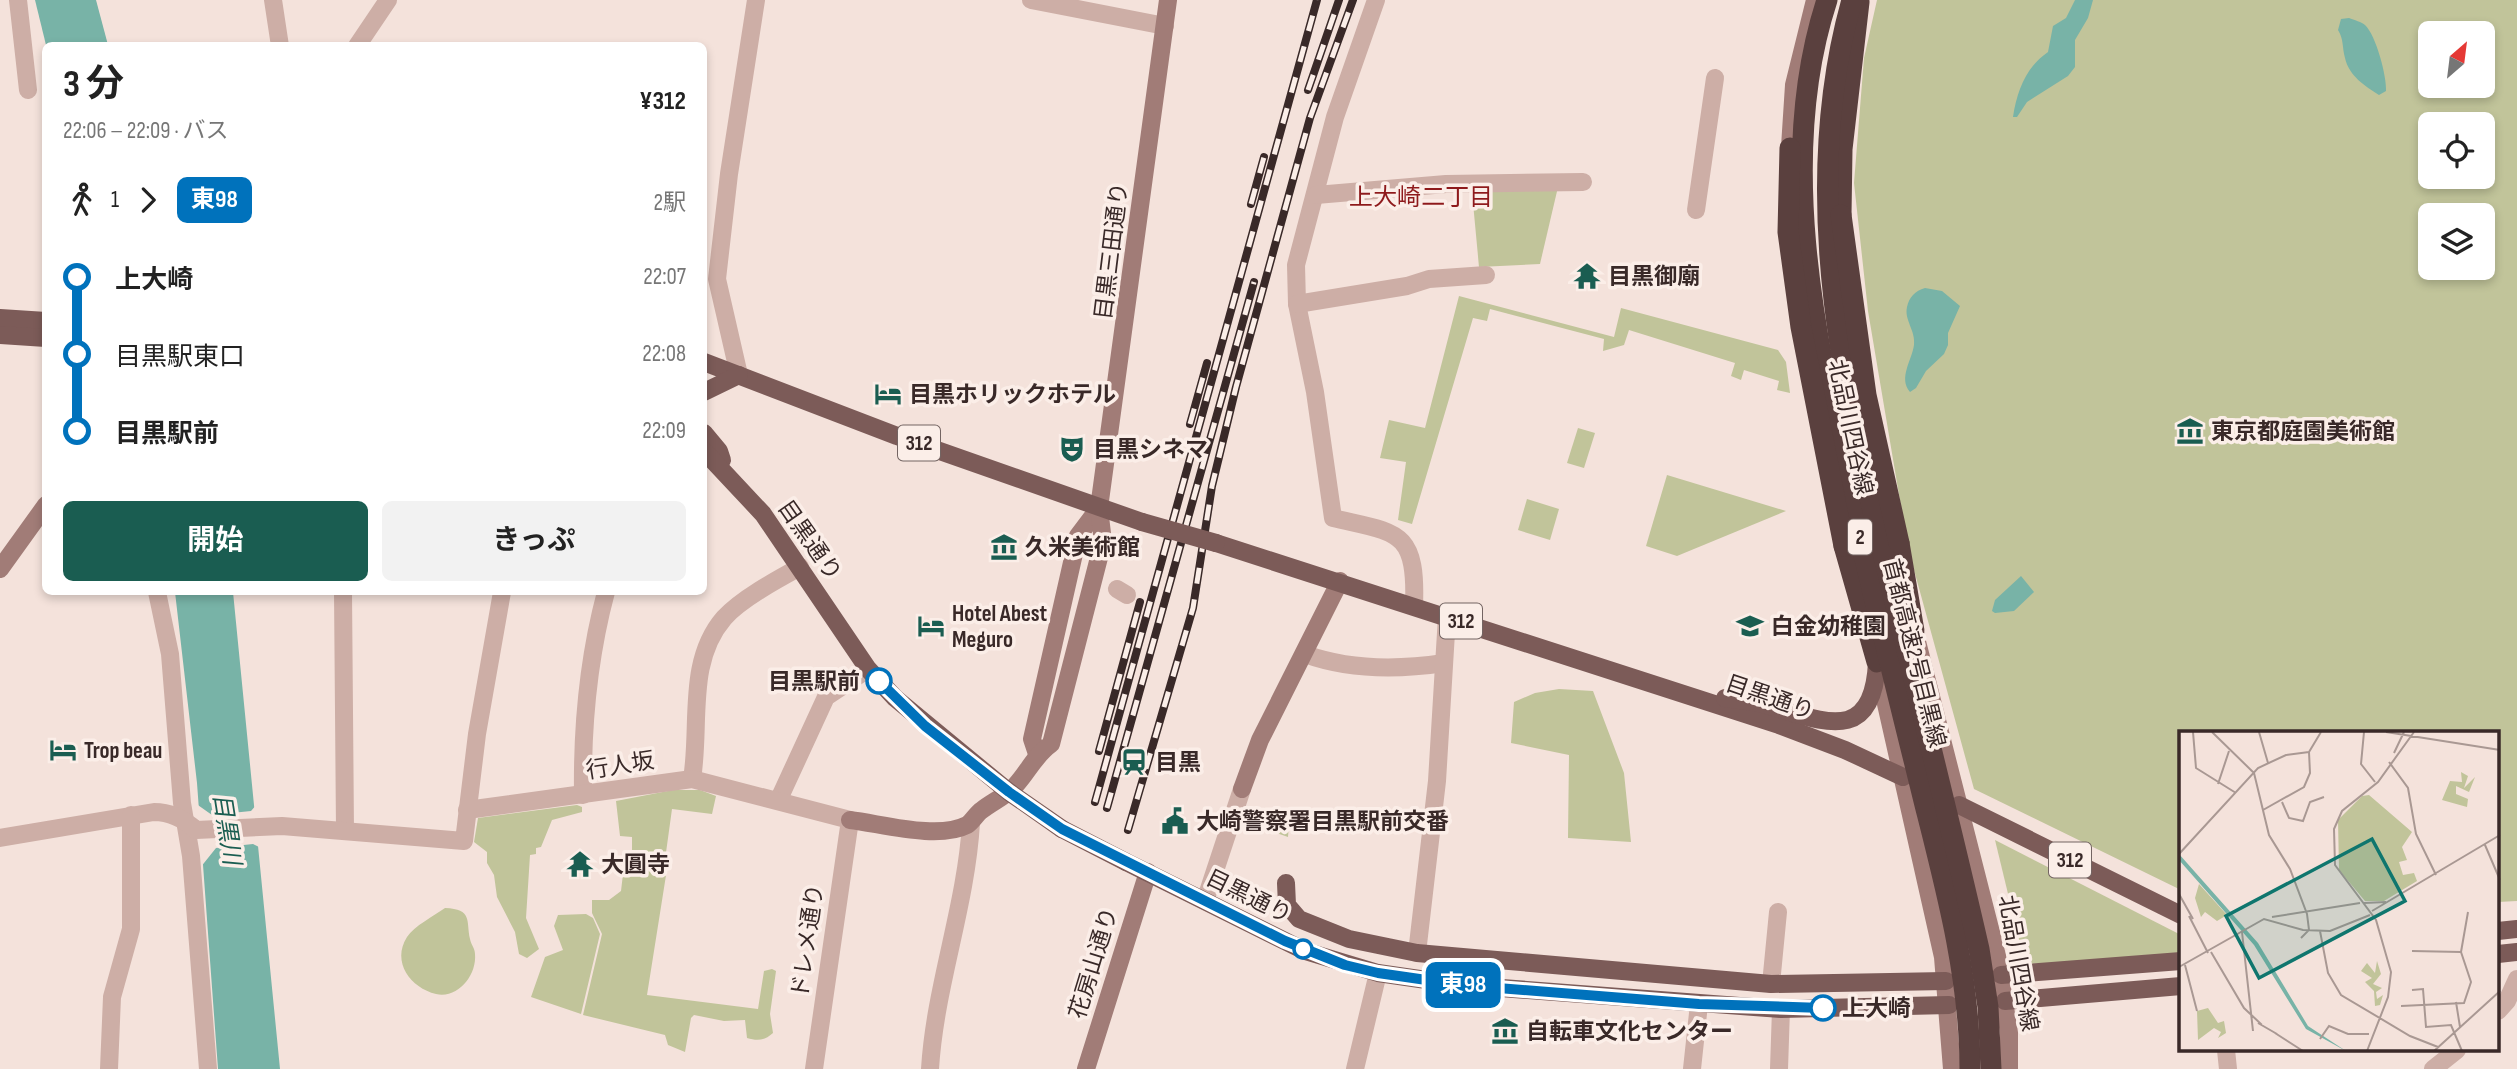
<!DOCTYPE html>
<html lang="ja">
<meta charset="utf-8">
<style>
:root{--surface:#fff;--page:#f2f2f2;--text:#222;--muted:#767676;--accent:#1a5d51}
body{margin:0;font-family:"Sofia Sans Condensed","Noto Sans JP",sans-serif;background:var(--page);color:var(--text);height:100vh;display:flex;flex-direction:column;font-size:26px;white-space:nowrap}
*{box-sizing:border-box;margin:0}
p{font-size:23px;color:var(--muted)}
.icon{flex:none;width:38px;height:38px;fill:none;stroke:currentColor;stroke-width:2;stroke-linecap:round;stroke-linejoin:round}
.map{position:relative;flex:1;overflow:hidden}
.sheet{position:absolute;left:42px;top:42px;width:665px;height:553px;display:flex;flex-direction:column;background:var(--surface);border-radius:10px;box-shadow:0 4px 10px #0003}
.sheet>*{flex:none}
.badge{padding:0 14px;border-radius:10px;font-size:24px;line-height:46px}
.needle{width:46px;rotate:28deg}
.fabs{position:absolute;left:2418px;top:21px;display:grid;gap:14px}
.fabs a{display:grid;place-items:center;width:77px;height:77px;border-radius:10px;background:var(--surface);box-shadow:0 4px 10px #0003;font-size:35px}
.map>.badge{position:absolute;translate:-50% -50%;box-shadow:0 0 0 4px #fff}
.legs{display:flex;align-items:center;gap:10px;height:77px;padding:0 21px;font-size:23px}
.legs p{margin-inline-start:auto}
.headline{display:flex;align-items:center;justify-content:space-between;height:119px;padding:0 21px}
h1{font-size:38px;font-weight:700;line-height:52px}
.action{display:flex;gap:14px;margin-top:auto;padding:14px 21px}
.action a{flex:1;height:80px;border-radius:10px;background:var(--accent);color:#fff;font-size:28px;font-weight:700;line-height:80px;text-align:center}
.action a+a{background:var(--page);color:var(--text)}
ul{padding:0 21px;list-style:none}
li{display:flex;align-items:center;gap:24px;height:77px;font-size:26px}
li i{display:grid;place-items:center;width:10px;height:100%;margin:0 9px;background:currentColor}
li i::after{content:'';width:18px;height:18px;margin:-9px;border:5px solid;border-radius:50%;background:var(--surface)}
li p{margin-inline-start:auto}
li:first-child i{background:linear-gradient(#0000 50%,currentColor 0)}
li:last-child i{background:linear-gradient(currentColor 50%,#0000 0)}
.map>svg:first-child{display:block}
</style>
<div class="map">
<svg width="2517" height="1069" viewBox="0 0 2517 1069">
<rect width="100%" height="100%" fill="#f4e2db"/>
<g fill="#c1c49a" fill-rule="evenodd">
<path d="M1877,0H2517V901L2498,902V733H2181V890L1974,789L1908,548L1868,311L1854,183L1864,58ZM2431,33H2483V86H2431ZM2431,124H2483V177H2431ZM2431,215H2483V268H2431Z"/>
<path d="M1558,187L1540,264L1479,267L1472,192Z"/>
<path d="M1459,296L1614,337L1621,308L1778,350L1786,362L1790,393L1777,390L1779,381L1744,370L1741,380L1731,376L1735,363L1629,330L1624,345L1603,351L1604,339L1490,309L1487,321L1473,318L1412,524L1398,520L1406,462L1380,458L1389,420L1425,428Z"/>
<path d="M1578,428L1595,433L1584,468L1567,463Z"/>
<path d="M1667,475L1786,511L1677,556L1646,546Z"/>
<path d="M1527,499L1559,509L1550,540L1518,530Z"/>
<path d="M1559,689L1593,691L1624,773L1631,842L1568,838L1569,755L1511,743L1514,702L1535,693Z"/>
<path d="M673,790H700L716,796L712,814L672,809L664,867L667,869L647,995L758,1009L764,971L772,969L776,971L770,1014L773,1033C764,1041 757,1041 747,1038L745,1020L724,1021L694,1015L691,1018L685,1052L668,1045L665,1035L583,1015L602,934L592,913V900H609L621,891L623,874L632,873V837L620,836L616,801Z"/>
<path d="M577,805L582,807V812L552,820L541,847L536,848V854L530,855L526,918L539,949L527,958L519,954L515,932L497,897L494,875L487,863V852L474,842L478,818Z"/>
<path d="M1261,810L1284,818L1289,824L1288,837L1245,822L1254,811Z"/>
<path d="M1995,840L2181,935V958L2025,964Z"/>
<path d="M445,908C473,909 466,921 470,939C471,945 475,948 475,954C477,975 458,999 436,994C411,988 391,962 407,937C414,926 434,916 445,908Z"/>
<path d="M586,914L593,918L600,934L581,1014L531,997L545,957L563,950L554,926L558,915Z"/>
</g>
<g fill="#78b3a7">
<path d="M35,0H96L108,45H46Z"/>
<path d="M2075,0H2093L2088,18L2075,40V67L2068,76L2027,102L2017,117H2013C2017,91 2026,67 2048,52L2053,26L2066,18Z"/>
<path d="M2349,18C2354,20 2362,22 2365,25C2376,35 2387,77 2386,91L2379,95C2365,86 2349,76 2345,58C2342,47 2344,40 2338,30L2341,19Z"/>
<path d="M1925,288L1942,291L1960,306L1948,333V345L1944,354L1926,371L1916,388L1910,392C1898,378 1912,360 1914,345C1916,331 1904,320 1907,307C1909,297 1915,291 1925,288Z"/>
<path d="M2021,576L2034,592L2014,611L1995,613L1992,611L1995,600Z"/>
<path d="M175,592H233L280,1069H218L197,783Z"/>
</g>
<path fill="#f4e2db" d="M195,803L212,815L251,811L257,804L261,848L253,844L216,848L200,868Z"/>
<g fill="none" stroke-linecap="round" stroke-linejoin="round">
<g stroke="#cdaea6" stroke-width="18">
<path d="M18,0L28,90"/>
<path d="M273,0L280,46"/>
<path d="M1031,0L1165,26"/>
<path d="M1376,0L1335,117L1296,265L1297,304L1315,392L1333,518C1397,533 1417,529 1414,606"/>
<path d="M357,46L388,0"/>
<path d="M1316,195L1446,184L1583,182"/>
<path d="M1696,210L1715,78"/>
<path d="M1297,304L1407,286L1429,279L1486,275"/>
<path d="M739,375L717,279L729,174L756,0"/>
<path d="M1117,589L1127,595"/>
<path d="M157,592L170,654L182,803L191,856L208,1069"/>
<path d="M343,592L345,831"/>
<path d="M1305,654C1349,670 1397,670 1444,663"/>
<path d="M692,779C701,725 686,662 724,618C741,599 778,579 800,567"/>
<path d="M583,795C582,725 588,659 606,592"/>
<path d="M779,799L826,697L868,669"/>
<path d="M467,810L692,779L850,820L814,1069"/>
<path d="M0,838L154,812C170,812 184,819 196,830L282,826L464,841L477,734L502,592"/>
<path d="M1205,901L1242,789"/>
<path d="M1417,953L1437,781L1447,616"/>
<path d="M1771,984L1778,912"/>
<path d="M2498,1011L2507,1001L2517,979"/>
<path d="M2226,1050L2228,1069"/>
<path d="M109,1069L112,997L131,929V815"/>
<path d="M930,1069C935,986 966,907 971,823"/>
<path d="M1355,1069L1378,973"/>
<path d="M1692,1069L1699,1004"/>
<path d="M1779,1069L1781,1009"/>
<path d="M2433,1069L2457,1050"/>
</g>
<g stroke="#a17c77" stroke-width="18">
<path d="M1789,162L1794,85L1815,0"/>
<path d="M0,569L46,505"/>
<path d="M1911,618L1997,956L2009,1033V1069"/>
<path d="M1877,664L1943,957L1952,1069"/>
<path d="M1037,754L1032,739L1078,536L1099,508"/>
<path d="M1242,789L1260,740L1340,581"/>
<path d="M850,820C883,824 938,840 967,825C973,821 976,814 982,810C992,802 1004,797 1013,788C1027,774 1034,756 1051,744L1103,542L1099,508L1168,0"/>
<path d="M1086,1069L1148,872"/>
</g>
<g stroke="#7c5b58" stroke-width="18">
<path d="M0,318L46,321"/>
<path d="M0,335L46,338"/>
<path d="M704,362L897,436L1142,522"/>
<path d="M704,392L739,375"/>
<path d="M704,433L719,451L722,460"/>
<path d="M704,451L763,514L868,669L895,698L1009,792L1062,829"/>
<path d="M1216,543L1779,725L1845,750L1903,777"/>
<path d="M1725,698C1737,700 1750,701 1762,704C1817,718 1873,750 1877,662"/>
<path d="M1959,805L2181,915"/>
<path d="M1126,862L1305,951L1378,973L1461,985L1781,1009L1949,1005"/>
<path d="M1286,883L1287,905L1299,919L1349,939L1417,953L1771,984L1946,981"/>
<path d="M2498,931L2517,929"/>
<path d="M2498,954L2517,952"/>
<path d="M2001,975L2181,961"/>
<path d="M2005,1001L2181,986"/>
</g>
<g stroke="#5a403e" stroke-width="21">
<path d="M1841,215L1842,149L1859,2"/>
<path d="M1899,543L1914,631"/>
<path d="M1844,546L1877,662"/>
</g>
<defs>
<g id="rail">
<path d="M1308,90L1339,0"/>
<path d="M1251,204L1264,157"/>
<path d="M1190,424L1207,363"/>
<path d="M1099,751L1140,602"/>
<path d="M1095,802L1317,0"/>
<path d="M1107,808L1254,282"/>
<path d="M1128,830L1193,608L1212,486L1236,387L1310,118L1353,0"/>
</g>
</defs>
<use href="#rail" stroke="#392928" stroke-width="8"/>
<use href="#rail" stroke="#fbeee8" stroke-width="5" stroke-dasharray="16" stroke-linecap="butt"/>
<g stroke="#7c5b58" stroke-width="18">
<path d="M1142,522L1216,543"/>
<path d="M1062,829L1126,862"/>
</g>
<g stroke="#5a403e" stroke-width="21">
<path d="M1827,0C1776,156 1814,331 1848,486C1872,593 1899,699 1925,805C1947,892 1970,979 1970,1069"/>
<path d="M1852,0C1795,202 1848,411 1897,610C1925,723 1953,836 1979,949L1988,1007L1991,1069"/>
<path d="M1790,148L1788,232L1801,327L1844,546"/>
<path d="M1841,215L1866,395L1899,543"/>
</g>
</g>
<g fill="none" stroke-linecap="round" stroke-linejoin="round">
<defs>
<path id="line-1" d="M879,681L925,726L1009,792L1062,829L1285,941L1345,965L1378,973L1461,985L1699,1004L1823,1008"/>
</defs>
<use href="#line-1" stroke="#fff" stroke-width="16"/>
<use href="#line-1" stroke="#0072bc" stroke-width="10"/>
</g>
<defs>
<symbol id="temple-bare" viewBox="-9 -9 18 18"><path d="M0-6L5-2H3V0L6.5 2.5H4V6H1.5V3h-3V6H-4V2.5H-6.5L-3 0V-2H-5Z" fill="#1a5d51" stroke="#fbeee8" stroke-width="2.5" paint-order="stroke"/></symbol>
<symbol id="hotel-bare" viewBox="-9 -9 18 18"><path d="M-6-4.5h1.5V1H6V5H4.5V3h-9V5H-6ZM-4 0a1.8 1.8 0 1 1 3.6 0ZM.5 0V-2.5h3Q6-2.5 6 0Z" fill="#1a5d51" stroke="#fbeee8" stroke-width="2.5" paint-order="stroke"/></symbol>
<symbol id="museum-bare" viewBox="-9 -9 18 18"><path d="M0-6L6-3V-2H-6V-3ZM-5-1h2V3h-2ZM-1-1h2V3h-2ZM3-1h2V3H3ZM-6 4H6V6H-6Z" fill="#1a5d51" stroke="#fbeee8" stroke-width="2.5" paint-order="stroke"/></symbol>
<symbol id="theatre-bare" viewBox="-9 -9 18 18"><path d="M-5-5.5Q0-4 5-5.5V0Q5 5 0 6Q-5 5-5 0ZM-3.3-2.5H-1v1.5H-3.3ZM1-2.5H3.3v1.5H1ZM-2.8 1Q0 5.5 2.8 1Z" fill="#1a5d51" stroke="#fbeee8" stroke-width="2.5" paint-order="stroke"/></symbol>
<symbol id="school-bare" viewBox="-9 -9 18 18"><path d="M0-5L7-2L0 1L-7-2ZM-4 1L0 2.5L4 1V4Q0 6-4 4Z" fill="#1a5d51" stroke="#fbeee8" stroke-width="2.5" paint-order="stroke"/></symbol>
<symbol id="station-bare" viewBox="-9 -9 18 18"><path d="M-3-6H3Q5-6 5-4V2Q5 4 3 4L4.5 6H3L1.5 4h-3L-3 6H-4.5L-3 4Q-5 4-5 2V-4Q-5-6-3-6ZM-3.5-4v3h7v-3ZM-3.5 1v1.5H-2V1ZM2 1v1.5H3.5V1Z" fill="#1a5d51" stroke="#fbeee8" stroke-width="2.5" paint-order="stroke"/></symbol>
<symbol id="civic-bare" viewBox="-9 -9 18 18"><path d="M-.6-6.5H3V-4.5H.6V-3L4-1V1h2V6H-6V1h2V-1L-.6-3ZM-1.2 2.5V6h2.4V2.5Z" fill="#1a5d51" stroke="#fbeee8" stroke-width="2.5" paint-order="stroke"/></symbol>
</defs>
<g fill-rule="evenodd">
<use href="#temple-bare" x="1568" y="257" width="38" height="38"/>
<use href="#hotel-bare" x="869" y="375" width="38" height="38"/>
<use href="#museum-bare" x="2171" y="412" width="38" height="38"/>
<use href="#theatre-bare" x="1053" y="430" width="38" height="38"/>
<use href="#museum-bare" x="985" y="528" width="38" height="38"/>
<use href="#hotel-bare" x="912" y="607" width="38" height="38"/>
<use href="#school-bare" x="1731" y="607" width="38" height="38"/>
<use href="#hotel-bare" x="44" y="731" width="38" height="38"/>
<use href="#station-bare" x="1115" y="743" width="38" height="38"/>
<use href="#civic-bare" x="1156" y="802" width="38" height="38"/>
<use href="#temple-bare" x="561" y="845" width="38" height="38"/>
<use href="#museum-bare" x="1486" y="1012" width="38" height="38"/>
</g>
<g fill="#fff" stroke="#0072bc" stroke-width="3.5">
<circle cx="879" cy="681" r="12"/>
<circle cx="1303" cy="949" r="9"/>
<circle cx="1823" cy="1008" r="12"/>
</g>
<g text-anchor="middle" stroke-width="7" stroke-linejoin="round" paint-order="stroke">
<g fill="#fbeee8" stroke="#736462" stroke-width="2">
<rect x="898" y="425.5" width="42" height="35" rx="5"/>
<rect x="1848" y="519.5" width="24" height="35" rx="5"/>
<rect x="1440" y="603.5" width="42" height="35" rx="5"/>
<rect x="2049" y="842.5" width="42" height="35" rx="5"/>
</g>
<g font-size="21" font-weight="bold" fill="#392928">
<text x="919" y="450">312</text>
<text x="1860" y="544">2</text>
<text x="1461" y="628">312</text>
<text x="2070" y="867">312</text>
</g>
<g font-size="23" fill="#392928" stroke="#fbeee8">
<text transform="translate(1111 251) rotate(-83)" y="8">目黒三田通り</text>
<text transform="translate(1851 427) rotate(78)" y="8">北品川四谷線</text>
<text transform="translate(810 540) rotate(55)" y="8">目黒通り</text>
<text transform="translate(1915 653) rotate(76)" y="8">首都高速2号目黒線</text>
<text transform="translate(1770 697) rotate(19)" y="8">目黒通り</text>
<text transform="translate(620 765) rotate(-9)" y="8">行人坂</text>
<text transform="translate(1249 896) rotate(26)" y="8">目黒通り</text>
<text transform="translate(807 941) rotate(-82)" y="8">ドレメ通り</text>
<text transform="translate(1093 963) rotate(-73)" y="8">花房山通り</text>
<text transform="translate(2019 963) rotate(80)" y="8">北品川四谷線</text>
</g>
<g font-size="23" font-weight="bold" fill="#392928" stroke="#fbeee8" text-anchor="start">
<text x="1608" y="284">目黒御廟</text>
<text x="909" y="402">目黒ホリックホテル</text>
<text x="2211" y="439">東京都庭園美術館</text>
<text x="1093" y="457">目黒シネマ</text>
<text x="1025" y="555">久米美術館</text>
<text x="952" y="621">Hotel Abest<tspan x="952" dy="26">Meguro</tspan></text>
<text x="1771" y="634">白金幼稚園</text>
<text x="84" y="758">Trop beau</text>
<text x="1155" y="770">目黒</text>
<text x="1196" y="829">大崎警察署目黒駅前交番</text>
<text x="601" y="872">大圓寺</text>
<text x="1526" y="1039">自転車文化センター</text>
</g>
<g font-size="23" font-weight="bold" fill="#392928" stroke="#fbeee8" text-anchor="end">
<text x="860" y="689">目黒駅前</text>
<text x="1842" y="1016" text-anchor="start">上大崎</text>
</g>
<g font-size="24" fill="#8e1a1c" stroke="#fbeee8">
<text x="1421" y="205">上大崎二丁目</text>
</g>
<g font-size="24" font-style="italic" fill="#1a5d51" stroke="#fbeee8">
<text transform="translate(227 829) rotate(81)" y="8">目黒川</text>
</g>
</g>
<g transform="translate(2179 731)">
<rect width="320" height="320" fill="#f4e2db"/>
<path d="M282,41L289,45L285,57L296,46L290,61L277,55V63L289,68L288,76L263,69L271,50L283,51ZM190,64L233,101L223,116L228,129L220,131L224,144L235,142L238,150L205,170H186L160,139L159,89L183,65ZM20,153L48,184L38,190L26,181L22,186L16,167ZM198,230L202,243L194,253L203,257L197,261L198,268L204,264L201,274L196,275L195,260L186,251L193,247L182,240L188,232L196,242ZM29,277L39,292L45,290L47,302L39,307L42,301L35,297L19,309L18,280Z" fill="#c1c49a"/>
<path d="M0,123L79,212L129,295L167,320L127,298L75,214L0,129Z" fill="#78b3a7"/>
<path fill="none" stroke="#a99893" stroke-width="2" d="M14,1L17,37L57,62M33,1L75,42L90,104L111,138L128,183L130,199L122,207M80,1L89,32M185,1L182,33L196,51M207,1L321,19M130,21L142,1M215,22L225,1M210,31L229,57L237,103L257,144M39,53L50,20M103,71L110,87L124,90L131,71L145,66M84,79L125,56L131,42L130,21M306,114L321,149M0,123L79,37L107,24L130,21M0,163L14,188M185,172L207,171M193,180L321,104M10,185L29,222M93,186L181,172M141,200L149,242L162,264L231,305L259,316M63,201L74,300M233,220L282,221M32,221L65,277L83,294M6,234L18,280M0,236L85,188L124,199L151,200L191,184M233,259L244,258L247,296L272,294L283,320M277,271L281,296M222,275L285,272L292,251L282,221L289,181M79,292L98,303M96,302L124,320M141,308L150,295L169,303H190M188,320L209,266L212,241L197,189L156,134L155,98L163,80L199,51L235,1M255,320L321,260"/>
<path fill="#0f766e" fill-opacity="0.15" stroke="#0f766e" stroke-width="3.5" d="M193,108L226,170L80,247L47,185Z"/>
<rect width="320" height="320" fill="none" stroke="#392928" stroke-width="3.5"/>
</g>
</svg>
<div class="fabs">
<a><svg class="needle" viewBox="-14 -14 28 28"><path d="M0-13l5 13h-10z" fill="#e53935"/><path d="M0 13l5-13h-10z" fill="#767676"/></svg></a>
<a><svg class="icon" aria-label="locate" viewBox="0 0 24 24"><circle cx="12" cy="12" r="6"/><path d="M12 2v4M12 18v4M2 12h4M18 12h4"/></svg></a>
<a><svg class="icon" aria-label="layers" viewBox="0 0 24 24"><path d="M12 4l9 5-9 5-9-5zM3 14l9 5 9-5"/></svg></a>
</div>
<b class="badge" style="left:1463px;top:985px;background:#0072bc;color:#fff">東98</b>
<section class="sheet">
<div class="headline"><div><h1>3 分</h1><p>22:06 – 22:09 · バス</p></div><b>¥312</b></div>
<div class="legs"><svg class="icon" aria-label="walk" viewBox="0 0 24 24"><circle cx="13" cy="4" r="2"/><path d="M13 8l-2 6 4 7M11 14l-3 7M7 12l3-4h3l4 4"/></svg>1<svg class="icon" aria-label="forward" viewBox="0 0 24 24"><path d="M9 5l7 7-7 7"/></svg><b class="badge" style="background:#0072bc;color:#fff">東98</b><p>2駅</p></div>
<ul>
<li><i style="color:#0072bc"></i><b>上大崎</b><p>22:07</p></li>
<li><i style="color:#0072bc"></i><span>目黒駅東口</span><p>22:08</p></li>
<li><i style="color:#0072bc"></i><b>目黒駅前</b><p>22:09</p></li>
</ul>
<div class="action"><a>開始</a><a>きっぷ</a></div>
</section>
</div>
